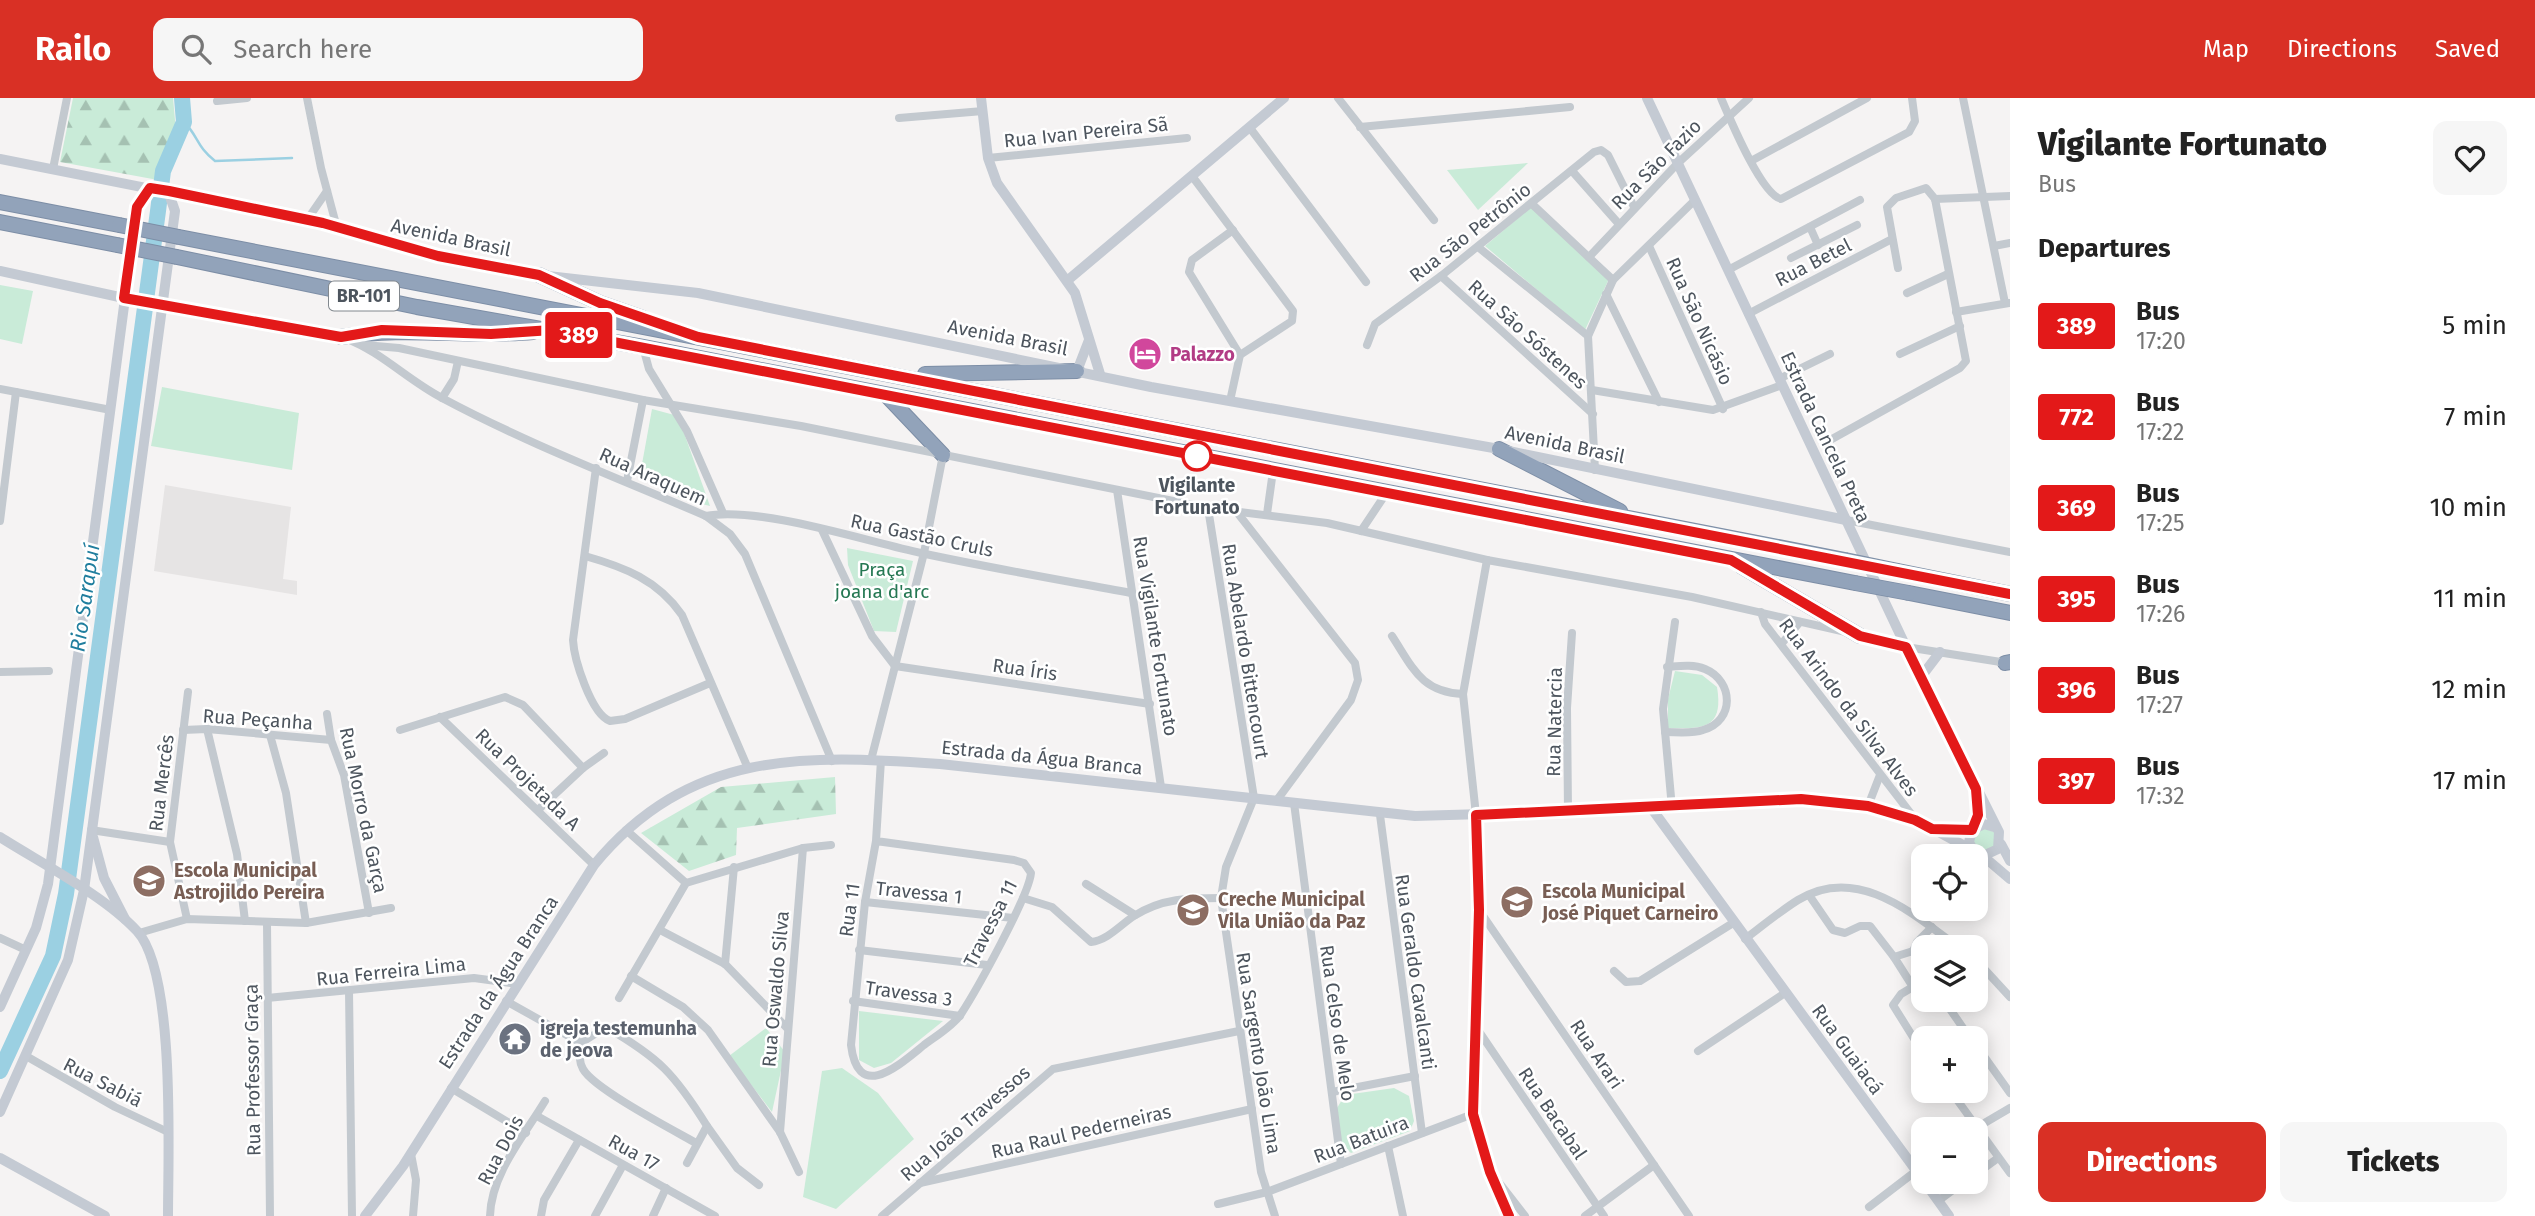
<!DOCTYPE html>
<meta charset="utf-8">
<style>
:root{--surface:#fff;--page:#f6f6f6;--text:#222;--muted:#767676;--accent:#d93025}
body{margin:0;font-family:"Fira Sans",sans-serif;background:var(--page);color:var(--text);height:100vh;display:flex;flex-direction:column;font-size:26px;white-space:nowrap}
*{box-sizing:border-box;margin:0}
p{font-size:23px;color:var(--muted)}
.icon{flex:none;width:38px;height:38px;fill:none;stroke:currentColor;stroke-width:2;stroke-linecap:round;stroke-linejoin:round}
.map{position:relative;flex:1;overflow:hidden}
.details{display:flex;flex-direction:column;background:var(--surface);width:525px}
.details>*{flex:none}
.badge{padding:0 14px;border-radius:5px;font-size:24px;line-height:46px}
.controls{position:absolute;left:1911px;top:746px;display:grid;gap:14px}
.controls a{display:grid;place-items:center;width:77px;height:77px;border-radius:14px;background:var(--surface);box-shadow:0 4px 18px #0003;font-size:35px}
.map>.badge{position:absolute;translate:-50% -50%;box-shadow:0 0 0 4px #fff}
h2{padding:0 28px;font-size:26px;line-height:63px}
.round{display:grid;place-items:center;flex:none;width:74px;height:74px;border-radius:14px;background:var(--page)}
.overview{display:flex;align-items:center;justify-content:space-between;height:119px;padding:0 28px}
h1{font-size:33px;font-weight:800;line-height:52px}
.cta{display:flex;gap:14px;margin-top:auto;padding:14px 28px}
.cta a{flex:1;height:80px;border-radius:14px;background:var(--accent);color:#fff;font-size:28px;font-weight:800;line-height:80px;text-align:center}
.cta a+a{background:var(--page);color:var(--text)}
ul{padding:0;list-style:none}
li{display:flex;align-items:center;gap:21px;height:91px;padding:0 28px}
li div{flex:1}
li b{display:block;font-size:26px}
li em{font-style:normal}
li .badge{min-width:77px;font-weight:700;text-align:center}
header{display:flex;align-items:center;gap:42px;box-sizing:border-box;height:98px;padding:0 35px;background:var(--accent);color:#fff}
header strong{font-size:33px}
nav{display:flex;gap:38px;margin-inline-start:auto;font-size:24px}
.search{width:490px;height:63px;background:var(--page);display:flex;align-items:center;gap:18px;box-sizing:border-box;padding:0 24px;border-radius:14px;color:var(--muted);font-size:26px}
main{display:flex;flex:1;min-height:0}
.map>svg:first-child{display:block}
</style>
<header>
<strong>Railo</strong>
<div class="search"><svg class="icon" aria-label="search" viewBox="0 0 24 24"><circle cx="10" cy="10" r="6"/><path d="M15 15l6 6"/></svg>Search here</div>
<nav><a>Map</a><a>Directions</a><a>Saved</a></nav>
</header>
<main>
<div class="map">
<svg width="2010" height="1118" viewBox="0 0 2010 1118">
<defs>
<pattern id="forest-firs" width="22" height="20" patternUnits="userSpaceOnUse" patternTransform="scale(1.75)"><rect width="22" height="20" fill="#c9ebd8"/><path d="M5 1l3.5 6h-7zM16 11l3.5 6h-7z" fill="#a5c1b2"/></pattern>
</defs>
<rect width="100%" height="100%" fill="#f5f3f3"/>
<path fill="#e6e4e4" d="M165,387L291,409L283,481L297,483V497L154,473Z"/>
<g fill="#c9ebd8">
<path d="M1528,65L1478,112L1447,72Z"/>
<path d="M1531,109L1609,181L1585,232L1485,148Z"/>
<path d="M0,187L33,193L22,246L0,241Z"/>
<path d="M162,289L299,315L292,372L151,348Z"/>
<path d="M652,311L678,318L710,408L682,401L640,377Z"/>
<path d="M847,450L913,463L896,534L874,533L848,467Z"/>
<path d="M1675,573L1702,577L1717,589C1724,631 1703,631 1668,630V601Z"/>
<path d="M1980,729L1997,735L1994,753L1976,752L1972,737Z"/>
<path d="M859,913L943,923L891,965L874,970L859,962Z"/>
<path d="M766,930L785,954L772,1014L729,958Z"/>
<path d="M842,970L878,995L914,1041L836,1111L803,1099L822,973Z"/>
<path d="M1394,990L1409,998L1414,1023L1410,1033L1351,1055L1341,1046L1337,1010L1345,997Z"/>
</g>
<g fill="url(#forest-firs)">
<path d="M73,0H173L176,33L158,82L60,64Z"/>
<path d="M835,679L836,716L737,730L736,757L689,773L641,735L721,689Z"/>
</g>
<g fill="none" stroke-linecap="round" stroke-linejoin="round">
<path stroke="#9bd0e2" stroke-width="2.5" d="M184,24C199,39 196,48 215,63L292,60"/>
<path stroke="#9bd0e2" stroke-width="16" d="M0,973L53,858L66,796L158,113L163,73L184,24L182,0"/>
<defs>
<g id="highway">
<path d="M0,104L119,127"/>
<path d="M0,124L117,147"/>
<path d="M179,139L1845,462"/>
<path d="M177,159L417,209L643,249L1855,485"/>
<path d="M539,177L600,205L643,220"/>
<path d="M341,239C407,228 468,240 533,234"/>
<path d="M925,276L1077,273"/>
<path d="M887,298L943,357"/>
<path d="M1499,351L1620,413"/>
<path d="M1741,468L1860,538"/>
<path d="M1898,473L2010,496"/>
<path d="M1909,495L2010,515"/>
<path d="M2005,565L2010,564"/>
</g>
</defs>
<use href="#highway" stroke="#7d8ea6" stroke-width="16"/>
<g stroke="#c3c9cf" stroke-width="8">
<path d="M307,0L321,70L337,130"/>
<path d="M1338,0L1434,122"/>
<path d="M1721,0C1730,21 1761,96 1781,101L1909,34L1915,23L1912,0"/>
<path d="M1963,0L2005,205"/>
<path d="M217,3L247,0"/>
<path d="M899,20L983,13"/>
<path d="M1360,29L1570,9"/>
<path d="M1250,30L1366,184"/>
<path d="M988,60L1187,40"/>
<path d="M1751,63L1867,0"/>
<path d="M53,71L67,0"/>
<path d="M1573,74L1618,125"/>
<path d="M1192,78L1293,213L1292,223L1240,257L1230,303"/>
<path d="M1935,101L2010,98"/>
<path d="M1532,106L1613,182"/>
<path d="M307,122L327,93"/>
<path d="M1810,129L1818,147"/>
<path d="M1233,132L1192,162L1189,174L1240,257"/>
<path d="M1649,148L1723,311"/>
<path d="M1994,148L2010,145"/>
<path d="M1478,149L1588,238"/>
<path d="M1589,159L1678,65L1749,0"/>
<path d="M1791,160L1857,127"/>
<path d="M1728,172L1860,102"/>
<path d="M1441,178L1593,316"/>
<path d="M1907,195L1948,176"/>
<path d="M1606,196L1659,304"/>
<path d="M1956,214L2009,205"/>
<path d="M1748,216L1892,141"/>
<path d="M347,241C381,254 409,283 442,300C526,345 618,380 706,418L730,436L745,456L832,663"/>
<path d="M364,247L399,250L643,302L801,328L1208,410L1327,425L1487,462L1692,499L1846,534"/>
<path d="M1367,247L1375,226L1441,178L1594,54L1601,52L1608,57L1634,109"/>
<path d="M643,249L649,271L687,333L723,415"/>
<path d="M1900,256L1960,228"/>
<path d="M1779,281L1830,256"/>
<path d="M0,291L111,312"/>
<path d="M1592,292L1713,312L1782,287"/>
<path d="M442,300L454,281L458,263"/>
<path d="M1832,341L1960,270L1966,263L1935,101L1926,90L1896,100L1887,109L1898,170"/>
<path d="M596,370L573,542C574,561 591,616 610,623L625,621L710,585"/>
<path d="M1595,372L1588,238L1613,182L1695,102"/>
<path d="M627,383L643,302"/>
<path d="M1117,392L1161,689"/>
<path d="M1208,410L1254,700L1226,769L1221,800L1261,1074L1275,1118"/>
<path d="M1236,413L1355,565L1358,582L1351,602L1277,702"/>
<path d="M1267,416L1273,373"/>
<path d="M706,418C759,408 865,443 921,455C990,470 1061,482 1131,495"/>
<path d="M1846,422L2010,454"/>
<path d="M0,423L16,294"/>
<path d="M822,432L872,538L895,568L1150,606"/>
<path d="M1361,433L1387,394"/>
<path d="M585,458C624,469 658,482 682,517L747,668"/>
<path d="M1761,514L1765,526L1915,721"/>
<path d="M1858,537L1906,549L2007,565"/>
<path d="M1392,538C1413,570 1421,594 1463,596"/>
<path d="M1783,544L1800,524"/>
<path d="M0,574L49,573"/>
<path d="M327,616L331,642L344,677L369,815"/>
<path d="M440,619L594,767"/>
<path d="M207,631L237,756L245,823"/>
<path d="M183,632L207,631L331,642"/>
<path d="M400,632L505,599L523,607L583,670L604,655"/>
<path d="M1665,634C1677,634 1692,636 1703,632C1735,623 1734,583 1705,571C1693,566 1680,568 1667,569"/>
<path d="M270,637L286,695L306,825"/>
<path d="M871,662L924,455L943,357"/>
<path d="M1294,705L1341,1066"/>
<path d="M1868,708L1880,677"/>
<path d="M1672,710L1663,611L1675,524"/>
<path d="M539,711L583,670"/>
<path d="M1568,713L1567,610L1572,535"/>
<path d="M1380,717L1422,1035"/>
<path d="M1476,717L1463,596L1487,462"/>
<path d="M91,732L170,744"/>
<path d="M626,732L686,785"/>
<path d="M876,743L1014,762L1024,765L1031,775C1029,798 976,893 961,916C953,928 936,938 924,947C899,967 858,1005 851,947L865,804L876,743L881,662"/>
<path d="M1086,786L1135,817"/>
<path d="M1809,797L1833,832L1845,835L1860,828H1870L1894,859L1913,853"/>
<path d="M1023,800L1052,809L1091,844C1108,842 1120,827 1134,818C1162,800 1189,800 1221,800"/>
<path d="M865,804L1013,820"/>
<path d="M1479,812L1689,1118"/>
<path d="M187,821L170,744L188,594"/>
<path d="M267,826L270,1118"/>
<path d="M660,832L725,866L787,930"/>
<path d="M139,835L187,821L306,825L391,810"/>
<path d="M0,840L26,852"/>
<path d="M1745,841C1762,828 1779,814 1798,802C1857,766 1912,815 1958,849"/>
<path d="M859,852L987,867"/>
<path d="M1894,859L1913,889"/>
<path d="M1976,862L2010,899"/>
<path d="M725,866L734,769"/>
<path d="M1614,873L1626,884L1640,883L1733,825"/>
<path d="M1923,874L1913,853L1917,844L1932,829"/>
<path d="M631,878L683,909L708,932L780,1034L799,1074"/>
<path d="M1923,883L1901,896L1893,907L1923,955"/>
<path d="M349,893L352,1118"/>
<path d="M267,900L474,880L518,886"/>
<path d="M619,900L686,785L803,750L831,747"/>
<path d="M1943,901L1970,940"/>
<path d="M506,903L581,945L606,929C659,960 674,975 707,1028L687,1065"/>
<path d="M853,903L960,918"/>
<path d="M1476,929L1604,1118"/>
<path d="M581,945C580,955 578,962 583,971C594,991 673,1032 696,1045"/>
<path d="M1976,947L2010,995"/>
<path d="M1698,953L1785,895"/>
<path d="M26,958L115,1009L168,1034"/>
<path d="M451,990L526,1035"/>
<path d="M1950,992L2010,1075"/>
<path d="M1332,994L1415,978"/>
<path d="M537,1018L715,1118"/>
<path d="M707,1028L737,1070L759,1087"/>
<path d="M1976,1030L2010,1010"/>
<path d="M780,1034L803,750"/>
<path d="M1388,1048L1403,1118"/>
<path d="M411,1056L416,1082L413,1118"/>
<path d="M1976,1076L1998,1060"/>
<path d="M1497,1082L1525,1118"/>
<path d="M920,1085L1252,1011"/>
<path d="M1938,1103L1965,1083"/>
<path d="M1218,1106L1267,1094L1473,1016"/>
<path d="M1869,1109L1916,1073"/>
<path d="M490,1118C491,1076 524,1038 545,1003"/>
<path d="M541,1118L544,1102L579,1042"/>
<path d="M595,1118L623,1067"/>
<path d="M653,1118L666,1090"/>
<path d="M882,1118L1053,971L1239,933"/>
<path d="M1585,1118L1654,1067"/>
</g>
<g stroke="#c4cad3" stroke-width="10">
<path d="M981,0L988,60L997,85L1075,195L1100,276"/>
<path d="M1647,0L1906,549L1999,734L1998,751L1983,758"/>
<path d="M0,61L323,125L438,158L539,177L698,195L1151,289L1499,351L1846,422"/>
<path d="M0,173L133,202L341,239"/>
<path d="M1068,182L1284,0"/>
<path d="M1077,273L1089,242"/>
<path d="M1921,579L1940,554"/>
<path d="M1652,711L1923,1082"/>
<path d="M1476,717L1479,812L1473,1016L1491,1074L1509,1118"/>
<path d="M1938,732H1972"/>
<path d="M0,739C41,765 105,798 137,833C176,875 168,1058 168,1118"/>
<path d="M93,739L104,780L125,821"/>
<path d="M2001,746L2010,763"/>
<path d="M1974,754L1969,744L1972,732L1984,726L1994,729"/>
<path d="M0,909L36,830L48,786L137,109L150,90"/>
<path d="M0,1014L68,862L84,792L175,113L168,93"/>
<path d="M0,1060L105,1118"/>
<path d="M1924,1083L1949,1118"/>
<path d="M365,1118L403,1068L594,767C689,652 803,656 940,666L1415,718L1652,711L1801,701L1827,702L1868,708L1915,721L1983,758L2010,781"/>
</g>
<use href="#highway" stroke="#92a3ba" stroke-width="14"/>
<defs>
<g id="highway-bridge">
<path d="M119,127L179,139"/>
<path d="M117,147L177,159"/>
<path d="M1845,462L1898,473"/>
<path d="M1855,485L1909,495"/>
</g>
</defs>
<use href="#highway-bridge" stroke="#7d8ea6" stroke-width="16" stroke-linecap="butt"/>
<use href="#highway-bridge" stroke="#92a3ba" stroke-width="14"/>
</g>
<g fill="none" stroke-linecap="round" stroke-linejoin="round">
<defs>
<path id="line" d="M1509,1118L1490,1074L1473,1016L1479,812L1476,717L1801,701L1868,708L1915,722L1932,731L1972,732L1978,717L1976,691L1906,549L1860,538L1731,462L552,232L491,236L382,232L341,239L124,200L137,109L150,90L169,93L323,125L438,158L539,177L600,205L698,239L2010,496"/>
</defs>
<use href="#line" stroke="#fff" stroke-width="16"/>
<use href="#line" stroke="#e31919" stroke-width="10"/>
</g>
<defs>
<symbol id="hotel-disc" viewBox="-11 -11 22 22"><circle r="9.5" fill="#d1479c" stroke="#fff"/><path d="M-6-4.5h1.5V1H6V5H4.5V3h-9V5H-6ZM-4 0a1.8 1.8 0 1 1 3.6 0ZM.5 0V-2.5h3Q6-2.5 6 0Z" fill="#fff"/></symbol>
<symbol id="school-disc" viewBox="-11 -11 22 22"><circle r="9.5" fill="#8d6e63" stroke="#fff"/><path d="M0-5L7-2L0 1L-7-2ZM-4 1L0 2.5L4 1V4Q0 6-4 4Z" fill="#fff"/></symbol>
<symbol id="temple-disc" viewBox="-11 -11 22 22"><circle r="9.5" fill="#6b7280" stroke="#fff"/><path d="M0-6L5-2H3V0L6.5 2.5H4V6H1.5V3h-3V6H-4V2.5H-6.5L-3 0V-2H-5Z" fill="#fff"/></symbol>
</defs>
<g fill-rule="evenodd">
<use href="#hotel-disc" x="1126" y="237" width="38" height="38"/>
<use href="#school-disc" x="130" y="764" width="38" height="38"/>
<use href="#school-disc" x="1498" y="785" width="38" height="38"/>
<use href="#school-disc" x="1174" y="793" width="38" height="38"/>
<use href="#temple-disc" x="496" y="922" width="38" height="38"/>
</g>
<circle fill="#fff" stroke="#e31919" stroke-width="3.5" cx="1197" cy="358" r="14"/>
<g text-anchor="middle" stroke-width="5" stroke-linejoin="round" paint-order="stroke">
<rect fill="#fff" stroke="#82888e" stroke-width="2" x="329" y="183.5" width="70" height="29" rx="5"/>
<g font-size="18" font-weight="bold" fill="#4d555e">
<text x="364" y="204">BR-101</text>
</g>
<g font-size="19" fill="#4d555e" stroke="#fff">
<text transform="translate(1086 34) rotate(-6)" y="7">Rua Ivan Pereira Sã</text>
<text transform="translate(1656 66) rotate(-45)" y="7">Rua São Fazio</text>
<text transform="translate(1470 134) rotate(-38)" y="7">Rua São Petrônio</text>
<text transform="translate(451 139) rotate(12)" y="7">Avenida Brasil</text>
<text transform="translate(1813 164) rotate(-27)" y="7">Rua Betel</text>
<text transform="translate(1700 223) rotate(66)" y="7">Rua São Nicásio</text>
<text transform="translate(1528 236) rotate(42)" y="7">Rua São Sóstenes</text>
<text transform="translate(1008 239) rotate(11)" y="7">Avenida Brasil</text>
<text transform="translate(1826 339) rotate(65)" y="7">Estrada Cancela Preta</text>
<text transform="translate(1565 346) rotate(12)" y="7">Avenida Brasil</text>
<text transform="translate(653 378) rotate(24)" y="7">Rua Araquem</text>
<text transform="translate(922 437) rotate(12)" y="7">Rua Gastão Cruls</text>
<text transform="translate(1156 538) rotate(81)" y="7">Rua Vigilante Fortunato</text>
<text transform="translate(1246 553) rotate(81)" y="7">Rua Abelardo Bittencourt</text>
<text transform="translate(1025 571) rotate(8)" y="7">Rua Íris</text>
<text transform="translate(1849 609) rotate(53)" y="7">Rua Arindo da Silva Alves</text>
<text transform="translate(258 621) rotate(4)" y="7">Rua Peçanha</text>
<text transform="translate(1554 624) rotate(-89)" y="7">Rua Natercia</text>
<text transform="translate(1042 659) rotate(6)" y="7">Estrada da Água Branca</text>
<text transform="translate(528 681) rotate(44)" y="7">Rua Projetada A</text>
<text transform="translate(161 685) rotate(-83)" y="7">Rua Mercês</text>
<text transform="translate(364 712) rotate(78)" y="7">Rua Morro da Garça</text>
<text transform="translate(919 794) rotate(6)" y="7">Travessa 1</text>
<text transform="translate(849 812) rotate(-82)" y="7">Rua 11</text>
<text transform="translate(990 825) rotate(-63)" y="7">Travessa 11</text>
<text transform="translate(391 873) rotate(-6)" y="7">Rua Ferreira Lima</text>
<text transform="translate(1416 874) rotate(82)" y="7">Rua Geraldo Cavalcanti</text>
<text transform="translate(498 884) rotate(-57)" y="7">Estrada da Água Branca</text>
<text transform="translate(775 891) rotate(-85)" y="7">Rua Oswaldo Silva</text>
<text transform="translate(909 895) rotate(8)" y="7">Travessa 3</text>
<text transform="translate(1338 925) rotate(82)" y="7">Rua Celso de Melo</text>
<text transform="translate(1848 951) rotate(54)" y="7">Rua Guaiacá</text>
<text transform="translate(1259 955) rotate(81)" y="7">Rua Sargento João Lima</text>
<text transform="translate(1597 956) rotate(56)" y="7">Rua Arari</text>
<text transform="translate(252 972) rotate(-91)" y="7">Rua Professor Graça</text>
<text transform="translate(103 984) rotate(27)" y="7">Rua Sabiá</text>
<text transform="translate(1553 1015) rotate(56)" y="7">Rua Bacabal</text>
<text transform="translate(965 1025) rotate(-41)" y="7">Rua João Travessos</text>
<text transform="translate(1081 1033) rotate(-13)" y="7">Rua Raul Pederneiras</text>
<text transform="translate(1361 1041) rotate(-21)" y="7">Rua Batuira</text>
<text transform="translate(500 1052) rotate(-62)" y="7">Rua Dois</text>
<text transform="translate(634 1054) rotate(29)" y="7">Rua 17</text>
</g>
<g font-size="19" font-weight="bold" fill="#b23c85" stroke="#fff" text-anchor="start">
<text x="1170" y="263">Palazzo</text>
</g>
<g font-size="19" font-weight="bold" fill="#4d555e" stroke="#fff">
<text x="1197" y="394">Vigilante<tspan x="1197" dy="22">Fortunato</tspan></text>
</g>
<g font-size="19" fill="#257853" stroke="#fff">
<text x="882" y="478">Praça<tspan x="882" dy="22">joana d'arc</tspan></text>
</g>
<g font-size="19" font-weight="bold" fill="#785e54" stroke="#fff" text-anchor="start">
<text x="174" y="779">Escola Municipal<tspan x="174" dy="22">Astrojildo Pereira</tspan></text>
<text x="1542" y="800">Escola Municipal<tspan x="1542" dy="22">José Piquet Carneiro</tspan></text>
<text x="1218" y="808">Creche Municipal<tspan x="1218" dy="22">Vila União da Paz</tspan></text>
</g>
<g font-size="19" font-weight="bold" fill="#5b616d" stroke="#fff" text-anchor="start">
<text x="540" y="937">igreja testemunha<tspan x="540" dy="22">de jeova</tspan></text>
</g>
<g font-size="21" font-style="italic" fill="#207e9e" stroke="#fff">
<text transform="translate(85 500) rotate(-82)" y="7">Rio Sarapuí</text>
</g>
</g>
</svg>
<div class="controls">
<a><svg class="icon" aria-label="locate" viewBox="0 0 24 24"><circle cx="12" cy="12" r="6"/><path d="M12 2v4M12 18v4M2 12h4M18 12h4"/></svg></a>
<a><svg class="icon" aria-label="layers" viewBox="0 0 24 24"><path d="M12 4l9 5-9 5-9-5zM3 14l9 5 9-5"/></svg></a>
<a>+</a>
<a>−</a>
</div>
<b class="badge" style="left:579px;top:237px;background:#e31919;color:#fff">389</b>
</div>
<section class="details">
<div class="overview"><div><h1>Vigilante Fortunato</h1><p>Bus</p></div><a class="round"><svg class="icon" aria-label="heart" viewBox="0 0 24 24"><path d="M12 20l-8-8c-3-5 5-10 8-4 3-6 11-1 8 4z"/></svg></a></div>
<h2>Departures</h2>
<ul>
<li><span class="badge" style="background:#e31919;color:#fff">389</span><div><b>Bus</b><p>17:20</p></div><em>5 min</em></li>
<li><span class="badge" style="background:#e31919;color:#fff">772</span><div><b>Bus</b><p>17:22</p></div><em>7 min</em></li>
<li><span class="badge" style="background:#e31919;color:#fff">369</span><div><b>Bus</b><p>17:25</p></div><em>10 min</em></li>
<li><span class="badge" style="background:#e31919;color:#fff">395</span><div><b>Bus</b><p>17:26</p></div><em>11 min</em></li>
<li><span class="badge" style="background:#e31919;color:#fff">396</span><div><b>Bus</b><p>17:27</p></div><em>12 min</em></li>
<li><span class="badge" style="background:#e31919;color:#fff">397</span><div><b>Bus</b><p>17:32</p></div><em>17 min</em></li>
</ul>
<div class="cta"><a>Directions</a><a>Tickets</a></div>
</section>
</main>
